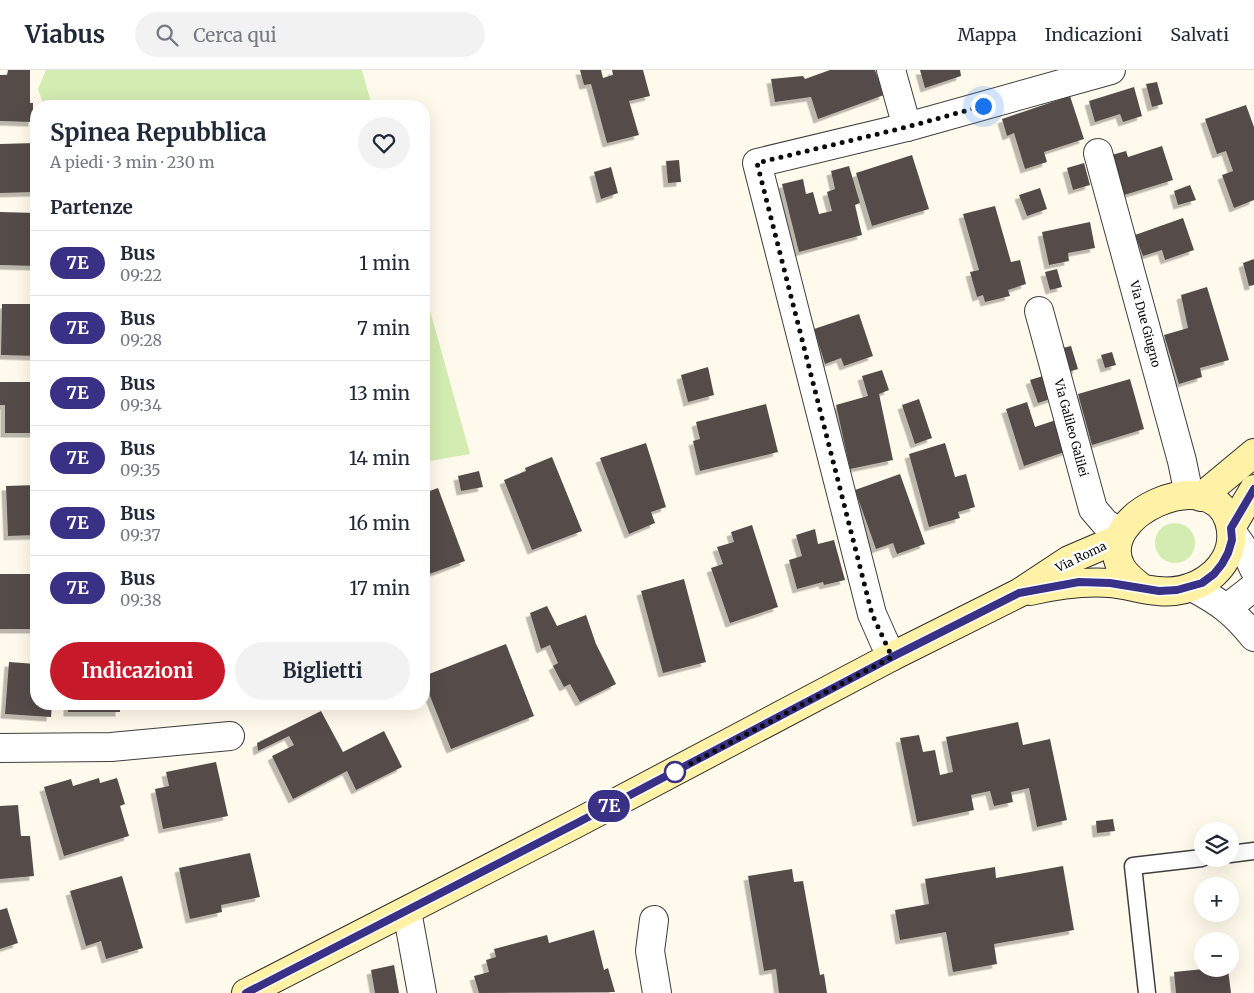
<!DOCTYPE html>
<html lang="it">
<meta charset="utf-8">
<style>
:root{--surface:#fff;--page:#f2f2f3;--text:#1f2937;--muted:#747a83;--line:#e0e1e3;--accent:#c61a2a}
body{margin:0;font-family:Merriweather,serif;background:var(--page);color:var(--text);height:100vh;display:flex;flex-direction:column;font-size:19px;white-space:nowrap}
*{box-sizing:border-box;margin:0}
p{font-size:16px;color:var(--muted)}
.icon{flex:none;width:28px;height:28px;fill:none;stroke:currentColor;stroke-width:2;stroke-linecap:round;stroke-linejoin:round}
.map{position:relative;flex:1;overflow:hidden}
.panel{position:absolute;left:30px;top:30px;width:400px;height:610px;display:flex;flex-direction:column;background:var(--surface);border-radius:20px;box-shadow:0 5px 20px #0002}
.panel>*{flex:none}
.badge{padding:0 10px;border-radius:16px;font-size:18px;line-height:32px}
.buttons{position:absolute;left:1194px;top:752px;display:grid;gap:10px}
.buttons a{display:grid;place-items:center;width:45px;height:45px;border-radius:50%;background:var(--surface);box-shadow:0 5px 20px #0002;font-size:25px}
.you{position:absolute;width:25px;height:25px;margin:-12px;border:4px solid #fff;border-radius:50%;background:#1a73e8;box-shadow:0 0 0 8px #1a73e833}
.map>.badge{position:absolute;translate:-50% -50%;box-shadow:0 0 0 2px #fff}
h2{padding:0 20px;font-size:19px;line-height:45px}
.round{display:grid;place-items:center;flex:none;width:52px;height:52px;border-radius:26px;background:var(--page)}
.overview{display:flex;align-items:center;justify-content:space-between;height:85px;padding:0 20px}
h1{font-size:24px;font-weight:700;line-height:38px}
.action{display:flex;gap:10px;margin-top:auto;padding:10px 20px}
.action a{flex:1;height:58px;border-radius:30px;background:var(--accent);color:#fff;font-size:20px;font-weight:700;line-height:58px;text-align:center}
.action a+a{background:var(--page);color:var(--text)}
ul{padding:0;list-style:none}
li{display:flex;align-items:center;gap:15px;height:65px;padding:0 20px;border-top:1px solid var(--line)}
li div{flex:1}
li b{display:block;font-size:19px}
li em{font-style:normal}
li .badge{min-width:55px;font-weight:700;text-align:center}
header{display:flex;align-items:center;gap:30px;box-sizing:border-box;height:70px;padding:0 25px;background:var(--surface);border-bottom:1px solid var(--line)}
header strong{font-size:24px}
nav{display:flex;gap:28px;margin-inline-start:auto;font-size:18px}
.search{width:350px;height:45px;background:var(--page);display:flex;align-items:center;gap:12px;box-sizing:border-box;padding:0 18px;border-radius:28px;color:var(--muted);font-size:19px}
.map>svg:first-child{display:block}
</style>
<header>
<strong>Viabus</strong>
<div class="search"><svg class="icon" aria-label="search" viewBox="0 0 24 24"><circle cx="10" cy="10" r="6"/><path d="M15 15l6 6"/></svg>Cerca qui</div>
<nav><a>Mappa</a><a>Indicazioni</a><a>Salvati</a></nav>
</header>
<div class="map">
<svg width="1254" height="923" viewBox="0 0 1254 923">
<defs>
<filter id="shadow"><feDropShadow dx="-4.5" dy="4.5" stdDeviation="0" flood-color="#0004"/></filter>
</defs>
<rect width="100%" height="100%" fill="#fffaeb"/>
<g fill="#d3ecb2">
<path d="M46,0H362L372,36H44L38,19Z"/>
<path d="M424,219L470,384L424,392Z"/>
<circle cx="1175" cy="473" r="20"/>
</g>
<g fill="#554c48" filter="url(#shadow)">
<path d="M8,0H30V33H33V52L0,51V5H7Z"/>
<path d="M580,0H601L603,8L613,5L612,0H643L650,26L629,31L639,65L607,73L591,14L584,15Z"/>
<path d="M830,0H875L884,25L818,49L811,27L775,32L771,9L803,6L805,9Z"/>
<path d="M920,0H960L961,6L925,18Z"/>
<path d="M1157,12L1163,34L1152,37L1146,14Z"/>
<path d="M1134,17L1142,46L1123,52L1120,44L1095,52L1089,31Z"/>
<path d="M1070,26L1084,69L1044,82L1047,92L1025,99L1014,63L1007,66L1002,49Z"/>
<path d="M1246,35L1254,57V130L1234,138L1222,105L1233,101L1226,81L1217,84L1205,49Z"/>
<path d="M36,73V122L0,123V74Z"/>
<path d="M1162,76L1173,110L1121,126L1108,86L1126,81L1128,87Z"/>
<path d="M912,85L929,139L872,156L856,103Z"/>
<path d="M679,90L681,112L668,113L666,91Z"/>
<path d="M1084,93L1090,115L1073,120L1067,98Z"/>
<path d="M849,96L860,133L855,135L862,165L799,182L782,114L803,109L806,124L813,122L819,144L832,141L827,122L835,119L831,101Z"/>
<path d="M611,97L618,123L601,129L594,102Z"/>
<path d="M1190,115L1196,130L1178,135L1174,121Z"/>
<path d="M1040,118L1047,139L1027,146L1019,125Z"/>
<path d="M995,136L1011,192L1020,190L1026,214L1008,220L1010,226L985,232L983,225L977,227L970,202L979,200L963,144Z"/>
<path d="M0,142L36,143V196L0,195Z"/>
<path d="M1183,148L1194,180L1165,190L1162,180L1143,186L1135,165Z"/>
<path d="M1090,152L1095,178L1068,183L1069,191L1049,195L1042,162Z"/>
<path d="M1254,189V215L1249,216L1243,193Z"/>
<path d="M1057,199L1062,217L1050,220L1045,202Z"/>
<path d="M1207,217L1229,290L1200,298L1202,307L1179,314L1164,265L1188,258L1181,225Z"/>
<path d="M2,234H36V286L1,285Z"/>
<path d="M859,244L873,286L844,296L841,288L825,294L814,259Z"/>
<path d="M1071,276L1078,299L1065,303L1058,279Z"/>
<path d="M1112,282L1116,295L1105,298L1101,285Z"/>
<path d="M708,297L714,325L688,332L681,305Z"/>
<path d="M882,300L889,320L879,324L893,390L850,399L836,335L868,326L862,306Z"/>
<path d="M1046,305L1053,328L1038,333L1030,310Z"/>
<path d="M1130,309L1144,359L1092,375L1078,324Z"/>
<path d="M0,312H36V363H5V335H0Z"/>
<path d="M919,329L932,368L915,374L902,335Z"/>
<path d="M1027,332L1035,357L1059,349L1070,380L1024,396L1006,339Z"/>
<path d="M766,334L778,382L700,401L693,371L700,369L696,352Z"/>
<path d="M646,373L666,437L651,442L655,453L629,464L600,388Z"/>
<path d="M945,373L955,407L966,404L975,437L958,442L960,448L929,457L909,384Z"/>
<path d="M552,387L582,461L532,480L504,410L526,401L525,398Z"/>
<path d="M479,401L483,417L461,421L458,406Z"/>
<path d="M900,404L925,474L897,484L893,473L876,479L855,420Z"/>
<path d="M36,415V465L8,466L6,416Z"/>
<path d="M438,418L465,491L424,506V423Z"/>
<path d="M752,455L778,537L730,553L711,498L723,494L717,477L734,472L731,462Z"/>
<path d="M815,459L818,474L834,470L845,510L824,515L823,512L797,519L789,490L802,486L796,465Z"/>
<rect x="0" y="504" width="36" height="55"/>
<path d="M684,509L706,592L663,603L641,521Z"/>
<path d="M547,536L557,556L586,545L596,574L616,614L580,632L570,614L564,617L553,596L558,593L550,575L541,579L530,543Z"/>
<path d="M506,574L534,646L451,679L424,611V606Z"/>
<path d="M9,592L36,594V634H52L51,647L5,644Z"/>
<rect x="68" y="634" width="52" height="8"/>
<path d="M321,641L343,682L384,661L402,697L356,720L347,701L293,729L272,686L294,675L289,666L258,681L257,673Z"/>
<path d="M1018,652L1023,675L1050,669L1067,750L1037,757L1029,718L1011,722L1013,732L994,736L990,721L971,725L974,740L917,752L900,668L919,665L923,682L935,680L940,705L953,702L946,667Z"/>
<path d="M216,692L228,746L163,759L155,719L169,716L166,702Z"/>
<path d="M99,708L100,713L117,708L125,734L120,736L129,766L64,786L44,717L71,709L73,716Z"/>
<path d="M18,735L21,766H30L34,806L0,809V736Z"/>
<path d="M1113,749L1115,761L1097,763L1096,751Z"/>
<path d="M250,783L260,827L221,835L222,842L190,849L179,798Z"/>
<path d="M1063,796L1074,860L994,874L997,894L953,902L946,862L900,870L895,840L929,834L925,809L995,797L996,808Z"/>
<path d="M792,799L794,812L803,811L820,905L824,904L827,923H779L776,899L764,901L748,806Z"/>
<path d="M122,806L143,878L106,889L101,871L86,876L70,821Z"/>
<path d="M7,838L18,873L0,879V840Z"/>
<path d="M594,860L604,900L608,898L615,922L479,923L474,906L489,902L486,890L496,887L494,879L547,865L549,873Z"/>
<path d="M394,895L399,923H375L371,900Z"/>
<path d="M1204,899H1228L1231,923H1176L1174,902Z"/>
</g>
<g fill="none" stroke-linecap="round" stroke-linejoin="round">
<defs>
<g id="lane">
<path d="M1230,784L1254,781"/>
<path d="M1147,923L1133,796L1202,788"/>
</g>
<g id="street">
<path d="M891,0L907,57"/>
<path d="M1098,83L1182,391L1189,425"/>
<path d="M1039,241L1093,439L1105,453L1121,463"/>
<path d="M1232,462L1246,482L1254,499"/>
<path d="M1192,517C1220,532 1234,542 1254,567"/>
<path d="M1227,538L1254,517"/>
<path d="M891,587L872,544L757,93L907,57L1111,0"/>
<path d="M0,678L111,677L230,666"/>
<path d="M407,841L422,923"/>
<path d="M654,850L650,881L657,923"/>
</g>
<g id="secondary">
<path d="M1201,427L1254,383"/>
<path d="M1231,458L1254,419"/>
<path d="M1030,521C1056,515 1083,511 1110,513C1126,514 1142,520 1158,521C1185,524 1213,512 1226,488C1232,476 1233,464 1229,451C1211,392 1093,445 1121,497C1126,506 1134,512 1142,518"/>
<path d="M246,923L577,753L891,587L1019,523L1069,490L1118,469"/>
</g>
</defs>
<use href="#lane" stroke="#3f3f3f" stroke-width="19"/>
<use href="#street" stroke="#3f3f3f" stroke-width="30"/>
<use href="#secondary" stroke="#2e2e2e" stroke-width="30"/>
<use href="#lane" stroke="#fff" stroke-width="16"/>
<use href="#street" stroke="#fff" stroke-width="28"/>
<use href="#secondary" stroke="#fff1a6" stroke-width="28"/>
</g>
<g fill="none" stroke-linecap="round" stroke-linejoin="round">
<defs>
<path id="line" d="M246,923L577,753L892,587L1019,523L1079,512L1110,513L1159,521L1177,520L1202,513L1214,504L1222,494L1228,483L1232,470L1231,458L1254,419"/>
</defs>
<use href="#line" stroke="#fff" stroke-width="11"/>
<use href="#line" stroke="#393185" stroke-width="8"/>
<path stroke="#0c0c0c" stroke-width="5" stroke-dasharray="0 9" d="M675,702L892,587L872,544L757,93L907,57L983,36"/>
</g>
<circle fill="#fff" stroke="#393185" stroke-width="2.5" cx="675" cy="702" r="10"/>
<g text-anchor="middle" stroke-width="5" stroke-linejoin="round" paint-order="stroke">
<g font-size="12" fill="#0c0c0c" stroke="#fff">
<text transform="translate(1145 254) rotate(75)" y="4">Via Due Giugno</text>
<text transform="translate(1071 358) rotate(75)" y="4">Via Galileo Galilei</text>
<text transform="translate(1081 487) rotate(-26)" y="4">Via Roma</text>
</g>
</g>
</svg>
<div class="buttons">
<a><svg class="icon" aria-label="layers" viewBox="0 0 24 24"><path d="M12 4l9 5-9 5-9-5zM3 14l9 5 9-5"/></svg></a>
<a>+</a>
<a>−</a>
</div>
<div class="you" style="left:983px;top:36px"></div>
<b class="badge" style="left:609px;top:736px;background:#393185;color:#fff">7E</b>
<section class="panel">
<div class="overview"><div><h1>Spinea Repubblica</h1><p>A piedi · 3 min · 230 m</p></div><a class="round"><svg class="icon" aria-label="heart" viewBox="0 0 24 24"><path d="M12 20l-8-8c-3-5 5-10 8-4 3-6 11-1 8 4z"/></svg></a></div>
<h2>Partenze</h2>
<ul>
<li><span class="badge" style="background:#393185;color:#fff">7E</span><div><b>Bus</b><p>09:22</p></div><em>1 min</em></li>
<li><span class="badge" style="background:#393185;color:#fff">7E</span><div><b>Bus</b><p>09:28</p></div><em>7 min</em></li>
<li><span class="badge" style="background:#393185;color:#fff">7E</span><div><b>Bus</b><p>09:34</p></div><em>13 min</em></li>
<li><span class="badge" style="background:#393185;color:#fff">7E</span><div><b>Bus</b><p>09:35</p></div><em>14 min</em></li>
<li><span class="badge" style="background:#393185;color:#fff">7E</span><div><b>Bus</b><p>09:37</p></div><em>16 min</em></li>
<li><span class="badge" style="background:#393185;color:#fff">7E</span><div><b>Bus</b><p>09:38</p></div><em>17 min</em></li>
</ul>
<div class="action"><a>Indicazioni</a><a>Biglietti</a></div>
</section>
</div>
